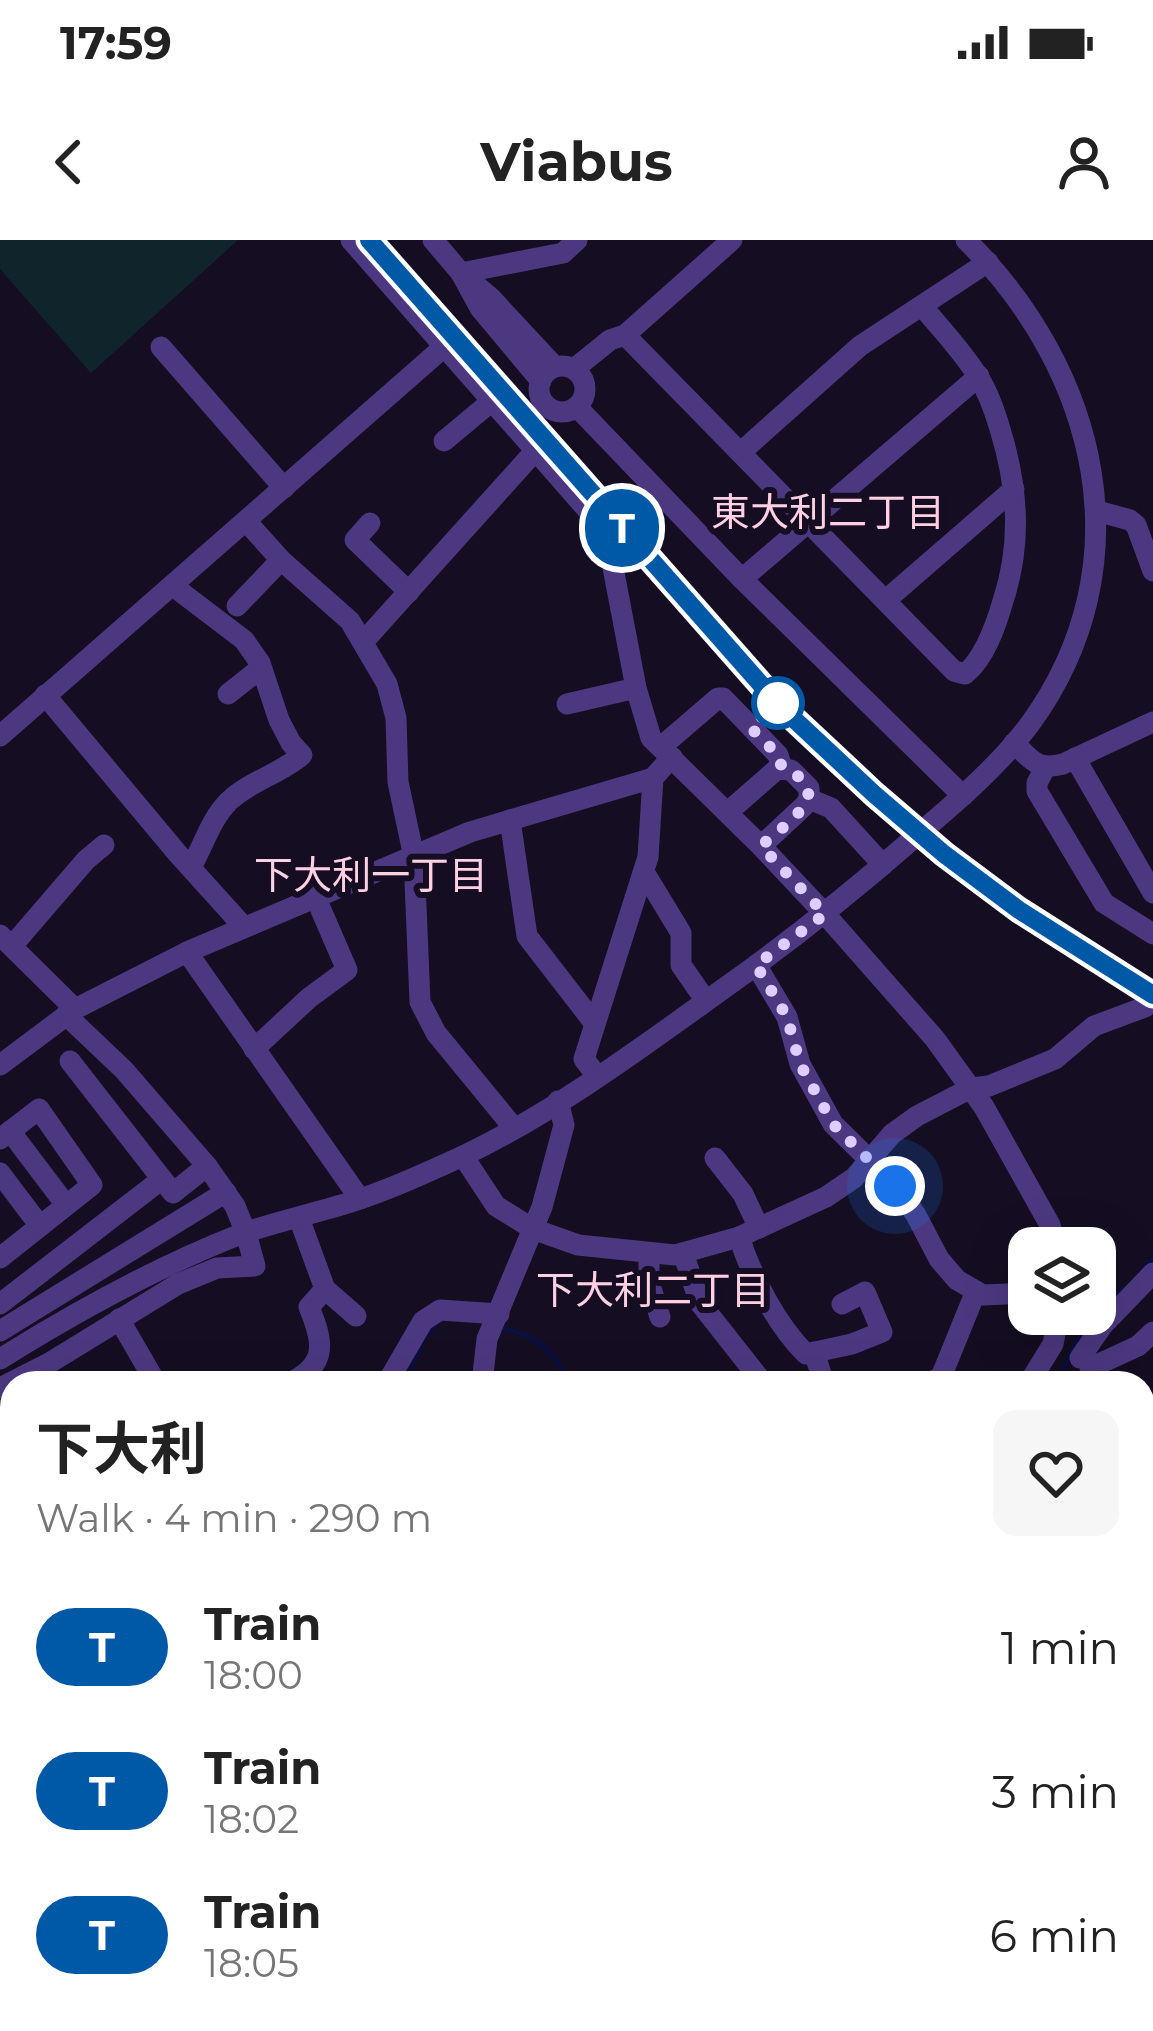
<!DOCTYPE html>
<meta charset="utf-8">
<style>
:root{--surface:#fff;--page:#f6f6f6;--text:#222;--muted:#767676}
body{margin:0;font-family:Montserrat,"Noto Sans JP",sans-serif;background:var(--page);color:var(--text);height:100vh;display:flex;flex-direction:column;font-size:45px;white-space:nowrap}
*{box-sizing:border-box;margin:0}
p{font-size:39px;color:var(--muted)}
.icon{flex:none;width:66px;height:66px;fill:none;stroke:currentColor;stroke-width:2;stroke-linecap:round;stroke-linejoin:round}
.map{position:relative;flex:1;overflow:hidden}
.drawer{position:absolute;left:0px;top:1131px;width:1155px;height:660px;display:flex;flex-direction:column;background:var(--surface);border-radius:36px 36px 0 0;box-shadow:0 12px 48px #0002}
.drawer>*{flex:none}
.badge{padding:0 24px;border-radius:39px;font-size:42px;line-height:78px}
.fabs{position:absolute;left:1008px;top:987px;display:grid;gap:24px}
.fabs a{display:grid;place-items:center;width:108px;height:108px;border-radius:24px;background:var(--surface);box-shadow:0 12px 48px #0002;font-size:60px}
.you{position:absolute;width:60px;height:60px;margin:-30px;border:9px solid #fff;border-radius:50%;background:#1a73e8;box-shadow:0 0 0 18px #1a73e833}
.map>.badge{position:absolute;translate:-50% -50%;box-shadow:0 0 0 6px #fff}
.round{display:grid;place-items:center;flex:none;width:126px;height:126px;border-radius:24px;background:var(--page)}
.overview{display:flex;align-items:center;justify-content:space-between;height:204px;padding:0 36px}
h1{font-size:57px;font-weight:700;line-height:90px}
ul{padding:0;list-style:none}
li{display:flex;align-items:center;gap:36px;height:144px;padding:0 36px}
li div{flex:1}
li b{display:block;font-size:45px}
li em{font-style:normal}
li .badge{min-width:132px;font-weight:700;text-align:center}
.status{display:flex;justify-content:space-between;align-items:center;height:84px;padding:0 60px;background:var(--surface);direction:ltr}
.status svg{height:33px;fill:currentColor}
header{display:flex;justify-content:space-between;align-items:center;height:156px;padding:0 36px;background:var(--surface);font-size:54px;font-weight:700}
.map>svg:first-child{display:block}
</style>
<div class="status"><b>17:59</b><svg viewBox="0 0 49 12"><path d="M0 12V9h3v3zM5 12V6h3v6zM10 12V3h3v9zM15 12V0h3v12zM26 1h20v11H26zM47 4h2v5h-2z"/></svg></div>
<header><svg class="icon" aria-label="back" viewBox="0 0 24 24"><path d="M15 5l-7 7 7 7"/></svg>Viabus<svg class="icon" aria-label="person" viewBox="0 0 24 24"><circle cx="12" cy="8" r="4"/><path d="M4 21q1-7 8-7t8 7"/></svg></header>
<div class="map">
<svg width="1153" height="1791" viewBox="0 0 1153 1791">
<rect width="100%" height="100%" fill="#150d21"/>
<g fill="#10252b">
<path d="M0,0H238L91,133L0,29Z"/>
<path d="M1153,1713V1779L1139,1791H1044L1061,1779H1143V1720Z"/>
</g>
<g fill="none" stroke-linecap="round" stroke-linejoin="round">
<g stroke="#090f3e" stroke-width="4.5">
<path d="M1142,1030L1153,1018"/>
<path d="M499,1087C530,1093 558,1110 567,1143"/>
<path d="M407,1143L423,1099L436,1084"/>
<path d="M1056,1143L1086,1083L1125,1047"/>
<path d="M0,1592L2,1575L12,1556"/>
</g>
<g stroke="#4c3880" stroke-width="21">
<path d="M351,0L606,291L636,448L651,498L761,606L825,674L935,799L984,867L1050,985L1057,1008"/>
<path d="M433,0L461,33L563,13L577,0"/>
<path d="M461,33L480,68L541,141"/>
<path d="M471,41L491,58L555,127"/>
<path d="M625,95L954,431L965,434C985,418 996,385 1003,361C1022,303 1018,248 1000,189C995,172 989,154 979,138C964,113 941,89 922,66"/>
<path d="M161,107L284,248"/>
<circle cx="562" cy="149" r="23"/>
<path d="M574,129L610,100L625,95L732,0"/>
<path d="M577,167L742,339L963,556"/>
<path d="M444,201L492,161"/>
<path d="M741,212L860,106L988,22"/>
<path d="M1097,271L1130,280L1136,285L1153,331"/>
<path d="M246,281L281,320L350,381L387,444L396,478L398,542L414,617L420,762L436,793L514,888"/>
<path d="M370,283L355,300L409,352"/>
<path d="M742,339L979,136"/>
<path d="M173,346L244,400L260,423L279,480L291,503L302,515C280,534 250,541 229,561C210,580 204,605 191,627"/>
<path d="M886,360L1014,249"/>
<path d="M237,366L281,320"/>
<path d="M364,401L536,210"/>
<path d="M228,454L261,428"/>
<path d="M45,455L178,614L244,687"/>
<path d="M567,464L636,448"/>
<path d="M0,496L445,106"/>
<path d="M1014,503C1032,520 1037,531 1063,524L1153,482"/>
<path d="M661,507L718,458H723L778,515L782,528"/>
<path d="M1075,518L1153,653"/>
<path d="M1045,528L1037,543V551L1104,663L1153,694"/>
<path d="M809,559L831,568L883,625"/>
<path d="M728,572L777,529L791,530L809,548V559L804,566L761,606"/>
<path d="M510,580L527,696L595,784"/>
<path d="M644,632L681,693V725L706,761"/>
<path d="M0,695L75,769"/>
<path d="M12,706L86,620L104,605"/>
<path d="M187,712L360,959"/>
<path d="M756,725L787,777L800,824L833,884L895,945L916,975L939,1019L957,1040L983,1055L1029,1053"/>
<path d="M254,809L309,758L347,730L315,656"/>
<path d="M70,821L162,939"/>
<path d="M0,825L75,769L187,712L470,592L653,538L672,517"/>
<path d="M597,836L584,819L648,617L653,538"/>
<path d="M10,891L66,965"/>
<path d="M0,899L39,869L92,945L0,1018"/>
<path d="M463,916L496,966L533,989L578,1005L675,1015L739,997L826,957L854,938L892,894L917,876L971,848L989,846L1055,819L1094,786L1145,767"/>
<path d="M715,918L743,954L759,988"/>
<path d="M0,933L40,986"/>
<path d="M299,978L325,1049L356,1076"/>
<path d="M739,997C752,1037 776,1084 806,1114L852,1104L882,1092L865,1052L842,1064"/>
<path d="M649,1013V1042L660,1077"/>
<path d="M683,1013L700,1063L763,1143"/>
<path d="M0,1064L162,939L173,953L207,926"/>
<path d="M119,1079L156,1143"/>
<path d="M0,1091L226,952"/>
<path d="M814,1112L824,1143"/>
<path d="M1080,1118L1102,1086L1153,1033"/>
<path d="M0,1119C77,1071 156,1027 241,994C278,981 317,973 354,961C391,949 428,932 463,916C563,868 654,798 744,734C803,691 859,646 914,598C955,563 997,528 1030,484C1146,324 1098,131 966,0"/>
<path d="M1090,1128L1138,1106L1153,1092"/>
<path d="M289,1143C329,1125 323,1101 309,1067L325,1049"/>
<path d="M387,1143L423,1081L440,1070L499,1074"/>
<path d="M482,1143L487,1099L542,967L564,885L558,861"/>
<path d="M929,1143L941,1137L976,1051"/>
<path d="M1029,1143L1053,1104L1059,1074"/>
<path d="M0,1148L51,1122L178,1044L217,1028L255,1026L246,993L235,966L207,926L124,830L66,775"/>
<path d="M1143,1179L1153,1189"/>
<path d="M1143,1213L1153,1218"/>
<path d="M1143,1266L1153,1277"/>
<path d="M1143,1307L1153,1317"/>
<path d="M0,1317L12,1322"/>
<path d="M1143,1348L1153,1358"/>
<path d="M1143,1385L1149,1391"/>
<path d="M1143,1404L1153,1414"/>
<path d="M1143,1436L1153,1445"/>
<path d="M0,1448L12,1439"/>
<path d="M1143,1509L1153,1516"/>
<path d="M1143,1607L1153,1618"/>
<path d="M0,1655L12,1641"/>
<path d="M0,1744H12"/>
<path d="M536,1779L548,1791"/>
<path d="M713,1779L726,1791"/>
<path d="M871,1779L878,1791"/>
<path d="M439,1787L446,1791"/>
<path d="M44,1791L47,1779"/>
<path d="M496,1791L503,1779"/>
<path d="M593,1791L602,1779"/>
<path d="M767,1791L775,1779"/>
</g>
<defs>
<g id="rail">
<path d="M369,0L780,466L874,554L944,613L1019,670L1153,755"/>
<path d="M0,1175L12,1184"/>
<path d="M1143,1654L1153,1661"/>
</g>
</defs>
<use href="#rail" stroke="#00a2f8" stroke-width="9"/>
<use href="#rail" stroke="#150d21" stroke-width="4.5" stroke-dasharray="14" stroke-linecap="butt"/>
</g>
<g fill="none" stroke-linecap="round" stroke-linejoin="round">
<defs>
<path id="line" d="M369,0L780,466L874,554L944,614L1019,670L1153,755"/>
</defs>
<use href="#line" stroke="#fff" stroke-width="27"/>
<use href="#line" stroke="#0059a6" stroke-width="18"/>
<path stroke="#dfcdff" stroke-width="12" stroke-dasharray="0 21.6" d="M778,463L750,487L778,515L782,528C841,551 786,583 761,606L825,674L756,725L787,777L800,824L833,884L895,946"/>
</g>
<circle fill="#fff" stroke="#0059a6" stroke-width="6" cx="778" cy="463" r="24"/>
<g text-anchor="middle" stroke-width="12" stroke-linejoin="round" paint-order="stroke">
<g font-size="39" fill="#ffcfe2" stroke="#150d21">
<text x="828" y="286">東大利二丁目</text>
<text x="371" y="649">下大利一丁目</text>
<text x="653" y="1064">下大利二丁目</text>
</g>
</g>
</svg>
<div class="fabs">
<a><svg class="icon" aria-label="layers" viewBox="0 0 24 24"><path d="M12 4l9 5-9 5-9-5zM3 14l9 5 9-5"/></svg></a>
</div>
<div class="you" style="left:895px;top:946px"></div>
<b class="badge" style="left:622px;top:288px;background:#0059a6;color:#fff">T</b>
<section class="drawer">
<div class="overview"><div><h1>下大利</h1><p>Walk · 4 min · 290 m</p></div><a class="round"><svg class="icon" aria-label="heart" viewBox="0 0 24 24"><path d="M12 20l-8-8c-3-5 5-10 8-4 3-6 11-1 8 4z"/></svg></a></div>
<ul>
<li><span class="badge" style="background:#0059a6;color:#fff">T</span><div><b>Train</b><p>18:00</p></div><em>1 min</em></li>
<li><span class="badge" style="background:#0059a6;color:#fff">T</span><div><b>Train</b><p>18:02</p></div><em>3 min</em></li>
<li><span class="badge" style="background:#0059a6;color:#fff">T</span><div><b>Train</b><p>18:05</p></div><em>6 min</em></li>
</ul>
</section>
</div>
